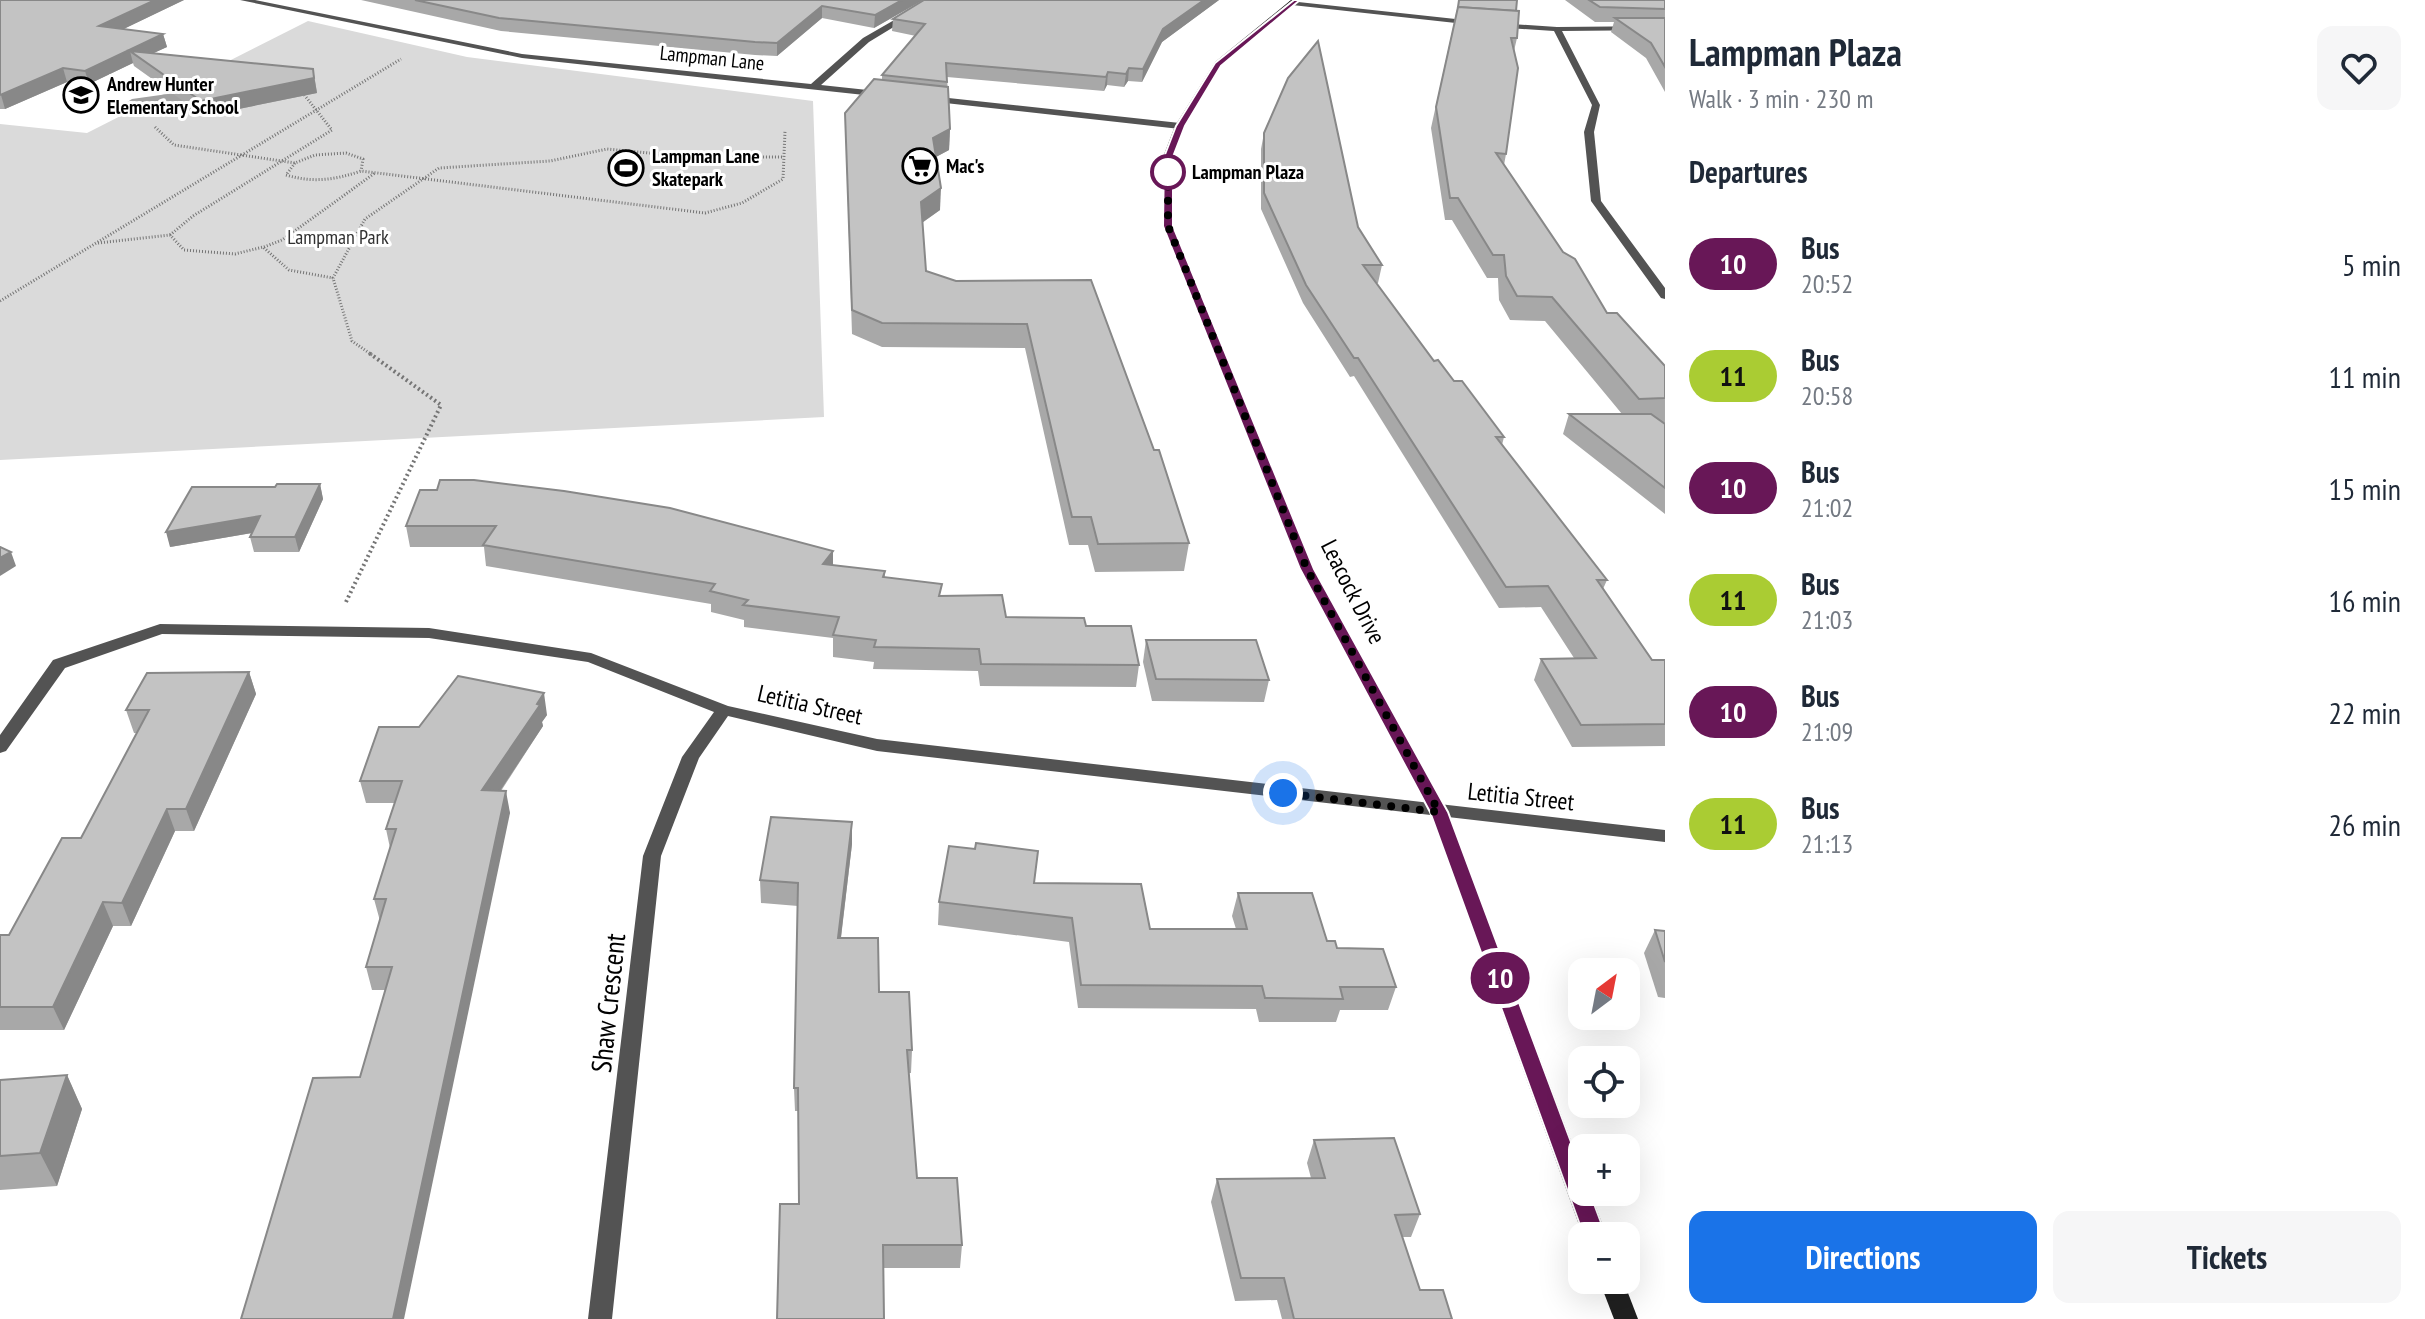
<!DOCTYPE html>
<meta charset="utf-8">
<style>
:root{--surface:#fff;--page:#f6f6f7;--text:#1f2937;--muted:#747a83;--accent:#1a73e8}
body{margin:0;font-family:"PT Sans Narrow",sans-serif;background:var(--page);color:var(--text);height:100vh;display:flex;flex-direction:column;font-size:30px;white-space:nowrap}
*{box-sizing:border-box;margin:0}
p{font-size:26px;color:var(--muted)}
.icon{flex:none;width:44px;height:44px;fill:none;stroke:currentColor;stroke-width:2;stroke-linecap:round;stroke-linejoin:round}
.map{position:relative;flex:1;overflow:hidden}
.side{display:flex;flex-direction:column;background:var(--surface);width:760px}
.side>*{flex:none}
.badge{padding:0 16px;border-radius:26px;font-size:28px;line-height:52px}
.needle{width:52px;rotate:32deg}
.fabs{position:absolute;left:1568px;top:958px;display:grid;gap:16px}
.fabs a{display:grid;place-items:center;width:72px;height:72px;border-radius:16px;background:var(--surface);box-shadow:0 8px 32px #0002;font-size:40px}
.you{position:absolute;width:40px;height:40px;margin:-20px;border:6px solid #fff;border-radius:50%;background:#1a73e8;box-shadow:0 0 0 12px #1a73e833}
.map>.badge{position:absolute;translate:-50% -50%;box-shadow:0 0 0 4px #fff}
h2{padding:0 24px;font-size:30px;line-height:72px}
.round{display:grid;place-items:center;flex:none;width:84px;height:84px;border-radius:16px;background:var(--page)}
.head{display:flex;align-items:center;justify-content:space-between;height:136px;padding:0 24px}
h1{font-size:38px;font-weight:800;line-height:60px}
.primary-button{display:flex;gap:16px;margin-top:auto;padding:16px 24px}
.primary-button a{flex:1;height:92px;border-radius:16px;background:var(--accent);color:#fff;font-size:32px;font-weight:800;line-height:92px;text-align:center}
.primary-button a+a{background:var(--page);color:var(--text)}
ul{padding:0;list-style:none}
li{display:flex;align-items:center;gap:24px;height:112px;padding:0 24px}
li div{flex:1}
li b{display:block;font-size:30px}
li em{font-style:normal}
li .badge{min-width:88px;font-weight:700;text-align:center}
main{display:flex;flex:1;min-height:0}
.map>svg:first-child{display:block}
</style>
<main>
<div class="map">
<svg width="1665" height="1319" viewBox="0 0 1665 1319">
<rect width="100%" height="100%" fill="#fff"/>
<path fill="#dadada" d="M308,21L467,57L813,101L824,417L0,460V124L87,133Z"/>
<path fill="#a1a1a1" d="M182,92L203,108L174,114L121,106L132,99Z"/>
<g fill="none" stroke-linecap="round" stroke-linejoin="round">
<g stroke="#757575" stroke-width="3" stroke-dasharray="1 2" stroke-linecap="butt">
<path d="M155,127L174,145L295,163L315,155L346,153L363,159L361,171"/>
<path d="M295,163L286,175C313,183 335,180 361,171L705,213L742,203L783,179L785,131"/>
<path d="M170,235L193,216L332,130L302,92"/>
<path d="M98,243L170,235L184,250L235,254L263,247L289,270L333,278"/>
<path d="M264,247L282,240L375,173"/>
<path d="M0,301L401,59"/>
<path d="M372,355L352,341L333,278L365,219L439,168L550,161L607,149L691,157H782"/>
</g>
<path stroke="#757575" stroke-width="4" stroke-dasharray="2 3" stroke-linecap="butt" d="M346,602L441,405L369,353"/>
<g fill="#535353" fill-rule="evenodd">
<path d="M240,0H255L522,54L811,84L863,38L929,0H938L869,42L821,85L886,92L887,94L883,97L522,58Z"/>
<path d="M1289,1L1474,21L1478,23L1474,25L1292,5Z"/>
<path d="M1497,23L1557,27L1665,26V30L1562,31L1600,105L1594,132L1601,201L1665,288V299L1661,298L1591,201L1584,132L1592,105L1554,31L1494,27Z"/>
<path d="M930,96L1180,123L1185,126L1180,129L927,101L926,99Z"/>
<path d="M160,624L429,628L591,653L728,706L877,739L1665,830V842L877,751L728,716L699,758L661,856L612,1319H588L643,856L682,757L714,712L588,662L429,638L162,634L65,668L6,751L0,753V735L53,660Z"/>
</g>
<g fill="#202020" fill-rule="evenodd">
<path d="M1291,0H1300L1221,66L1185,126L1173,157V226L1314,569L1448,812L1582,1170V1192H1590L1607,1236H1583L1430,812L1300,569L1163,226V157L1175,126L1215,62Z"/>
<path d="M1599,1280H1623L1638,1319H1614Z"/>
</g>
</g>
<g fill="#a8a8a8">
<path d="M0,0H184L123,29L163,34L167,47L153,53L313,69L317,93L204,116L134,66L133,63L89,84L67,82L5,109H0Z"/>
<path d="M361,0H923L874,28L822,18L777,56L755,55L501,31Z"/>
<path d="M924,0H1219L1162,42L1142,82L1128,81L1124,87L1107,85L1104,91L947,77L950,129L949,150L936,157L940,210L922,223L926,271L956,281L1091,280L1189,543L1184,571L1095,572L1088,545H1069L1025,348L882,347L852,334L845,113L882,80V75L916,36L892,31L893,19Z"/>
<path d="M1459,0L1516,11L1517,38L1514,51L1506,154L1504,165L1563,252L1607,313L1665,398V514L1563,434L1569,414H1622L1545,321L1510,320L1499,300L1498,278H1487L1452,220H1445L1431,128Z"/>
<path d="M1565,0H1665V92L1646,58L1611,32L1614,22H1595Z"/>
<path d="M1264,133L1358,227L1382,265L1378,283H1376L1434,361L1504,437L1502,445L1607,580L1603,589L1652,660H1665V746L1572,747L1534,680L1541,659L1574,658L1541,607L1499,608L1354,376L1350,377L1303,303L1261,209V149Z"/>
<path d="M320,484L323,499L299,552H254L250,537L252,533L170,547L275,487Z"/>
<path d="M420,490L833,565L885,571V578L1006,617L1086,626L1139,665L1136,687L980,686L978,671L873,669L874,662L833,657V638L744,627V620L711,612V604L486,566L484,547H410L406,526Z"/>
<path d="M1146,640L1269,680L1264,702L1152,701L1143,662Z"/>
<path d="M249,672L256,694L194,831H175L131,926H113L64,1030H0V935H9L81,838L137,733H134L126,710Z"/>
<path d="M547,715L542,722L543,726L501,791L510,813L360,1077L386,990H372L366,967L380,921L374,899L390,848L386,829L395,803H366L360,781L419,727Z"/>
<path d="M852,822V844L841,938L879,992L912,1050L911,1073H909L917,1178L962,1245L960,1268H884L799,1204L798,1111H795L794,1088L798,906L761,903L760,880Z"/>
<path d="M1034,883L1150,929H1236L1232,916L1238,893L1337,948L1396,987L1388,1010H1340L1336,1022H1259L1256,1009L1078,1008L1069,942L938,925L939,902Z"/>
<path d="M1655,930L1665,931V998L1658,997L1644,953Z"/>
<path d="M67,1075L82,1109L57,1186L0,1190V1080Z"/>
<path d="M1314,1140L1420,1214L1411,1237H1402L1420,1290L1452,1319H1282L1277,1300L1235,1301L1211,1202L1217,1179L1311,1178L1307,1163Z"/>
</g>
<g fill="#888">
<path d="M155,0H184L103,39L99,26Z"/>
<path d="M902,0H923L874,28L875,15Z"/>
<path d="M1204,0H1219L1162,42L1142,82L1143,69L1163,29Z"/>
<path d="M822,6V18L777,56V43Z"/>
<path d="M163,34L167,47L141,59L130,51L133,63L89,84L85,71Z"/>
<path d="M63,68L67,82L5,109L1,95Z"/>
<path d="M1129,68L1128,81L1124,87L1126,74Z"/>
<path d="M313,69L317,93L204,116L201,101Z"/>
<path d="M1108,72L1107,85L1104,91L1106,77Z"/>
<path d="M950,129L949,150L932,159L933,138Z"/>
<path d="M941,188L940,210L920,224L921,202Z"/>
<path d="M320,484L323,499L299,552L295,537Z"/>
<path d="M260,516L264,531L170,547L166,532Z"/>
<path d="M833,551V572L823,564Z"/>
<path d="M11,552L16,566L0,576V558Z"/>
<path d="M249,672L256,694L194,831L186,809Z"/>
<path d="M544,693L547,715L542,722L543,726L486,812L482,790Z"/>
<path d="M506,791L510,813L404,1319H393Z"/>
<path d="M167,809L175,831L131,926L122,903Z"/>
<path d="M852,822V844L838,961V938Z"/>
<path d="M103,902L113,926L64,1030L53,1007Z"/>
<path d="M67,1075L82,1109L57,1186L40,1153Z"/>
</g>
<g fill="#c3c3c3" stroke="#888" stroke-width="2">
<path d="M0,0H155L99,26L163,34L85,71L63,68L0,95Z"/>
<path d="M415,0H902L875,15L822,6L777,43L755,42L499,18Z"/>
<path d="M924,0H1204L1163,29L1143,69L1129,68L1126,74L1108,72L1106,77L946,63L947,82L882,75L925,24L893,19Z"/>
<path d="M1459,0H1517L1516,11L1458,7Z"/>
<path d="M1589,0H1665V9L1600,7Z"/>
<path d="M1458,7L1519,11L1517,38H1511L1518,68L1506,154L1496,153L1563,252L1575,259L1607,313H1617L1665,366V398L1639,399L1552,297L1517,296L1506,276L1504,255H1493L1458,198H1450L1436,107Z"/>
<path d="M1615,18H1665V67L1651,43Z"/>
<path d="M1318,41L1358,227L1382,265H1363L1434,361L1438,360L1454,381H1462L1504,437H1496L1607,580H1597L1652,660H1665V724L1581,725L1541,659L1596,658L1548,586L1506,587L1358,358H1354L1306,285L1264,193V133L1288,78Z"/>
<path d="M130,51L313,69L314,78L201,101Z"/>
<path d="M874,79L948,87L950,129L933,138L941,188L921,202L926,271L956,281L1091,280L1154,450H1159L1189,543L1098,544L1091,517H1072L1027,324L882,323L852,310L845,113Z"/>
<path d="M1569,414H1651L1665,424V488Z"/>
<path d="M440,480H474L564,491L670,508L833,551L823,564L885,571L883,577L942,584L939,596L1002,595L1006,617L1084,618L1086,626H1131L1139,665L981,664L979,649L874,647L876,640L833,635L839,617L743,605L748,600L710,591L715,584L483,545L496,526H406L420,490H437Z"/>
<path d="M277,484H320L295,537H250L260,516L166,532L192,487H275Z"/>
<path d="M0,547L11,552L0,558Z"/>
<path d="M1146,640H1256L1269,680L1156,679Z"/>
<path d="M249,672L186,809H167L122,903L103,902L53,1007H0V935H9L62,838H81L149,710H126L147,673Z"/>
<path d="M458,676L544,693L537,704L540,705L482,790L506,791L393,1319H241L313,1078L360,1077L392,967H366L386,899H374L396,829H386L402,781H360L379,727H419Z"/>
<path d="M771,817L852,822L838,938H878L879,992H909L912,1050H907L917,1178H957L962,1245H883L884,1319H777L780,1204H799L798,1088H794L798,883L760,880Z"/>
<path d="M976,843L1038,851L1034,883L1141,884L1150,929H1247L1238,893H1312L1327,941H1335L1337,948L1383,949L1396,987H1340L1343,999L1265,998L1262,986L1081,985L1072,918L939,902L949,846L975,849Z"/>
<path d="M1655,930L1665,931V962Z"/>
<path d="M67,1075L40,1153L0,1156V1080Z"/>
<path d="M1394,1138L1420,1214L1395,1215L1420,1290H1443L1452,1319H1294L1284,1278H1241L1217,1179L1325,1178L1314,1140Z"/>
</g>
<path fill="#681757" stroke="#fff" stroke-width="2" d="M1294,0H1300L1221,66L1185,126L1173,157V226L1314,569L1448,812L1606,1236L1603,1243L1595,1246L1587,1243L1584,1236L1430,812L1300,569L1163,226L1164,157L1176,126L1215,63Z"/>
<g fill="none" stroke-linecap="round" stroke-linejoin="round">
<path stroke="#000" stroke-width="8" stroke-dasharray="0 14.4" d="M1168,172V226L1307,569L1439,812L1283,793"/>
</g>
<defs>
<symbol id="school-ring" viewBox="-11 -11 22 22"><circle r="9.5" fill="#fff" stroke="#000" stroke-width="1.5"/><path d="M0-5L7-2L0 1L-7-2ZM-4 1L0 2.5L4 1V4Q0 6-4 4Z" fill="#000"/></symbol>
<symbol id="supermarket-ring" viewBox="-11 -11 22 22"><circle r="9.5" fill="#fff" stroke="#000" stroke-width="1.5"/><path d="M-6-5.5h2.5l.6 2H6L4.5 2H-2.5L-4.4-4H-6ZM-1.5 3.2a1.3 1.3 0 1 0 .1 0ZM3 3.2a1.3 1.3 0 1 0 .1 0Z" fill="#000"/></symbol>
<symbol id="stadium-ring" viewBox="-11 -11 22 22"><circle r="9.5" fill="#fff" stroke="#000" stroke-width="1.5"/><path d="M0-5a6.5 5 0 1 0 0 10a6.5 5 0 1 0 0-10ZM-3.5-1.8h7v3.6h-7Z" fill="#000"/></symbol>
</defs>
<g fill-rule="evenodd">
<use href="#school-ring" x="61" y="75" width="40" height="40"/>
<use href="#supermarket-ring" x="900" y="146" width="40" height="40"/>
<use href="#stadium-ring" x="606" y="148" width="40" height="40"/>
</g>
<circle fill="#fff" stroke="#681757" stroke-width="4" cx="1168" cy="172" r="16"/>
<g text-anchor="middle" stroke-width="6" stroke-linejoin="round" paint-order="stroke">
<g font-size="20" fill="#000" stroke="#fff">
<text transform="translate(712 58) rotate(6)" y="7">Lampman Lane</text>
</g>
<g font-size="20" font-weight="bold" fill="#000" stroke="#fff" text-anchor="start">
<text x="107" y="91">Andrew Hunter<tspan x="107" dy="23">Elementary School</tspan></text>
<text x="652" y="163">Lampman Lane<tspan x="652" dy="23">Skatepark</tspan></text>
<text x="946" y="173">Mac's</text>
</g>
<g font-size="20" font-weight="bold" fill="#000" stroke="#fff" text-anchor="start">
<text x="1192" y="179">Lampman Plaza</text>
</g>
<g font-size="20" fill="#313131" stroke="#fff">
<text x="338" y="244">Lampman Park</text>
</g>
<g font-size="24" fill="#000" stroke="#fff">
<text transform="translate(1353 592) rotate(63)" y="8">Leacock Drive</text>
<text transform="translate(810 705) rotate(13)" y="8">Letitia Street</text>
<text transform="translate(1521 797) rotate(6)" y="8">Letitia Street</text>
</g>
<g font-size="28" fill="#000" stroke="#fff">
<text transform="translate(608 1003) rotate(-84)" y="10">Shaw Crescent</text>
</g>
</g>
</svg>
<div class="fabs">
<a><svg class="needle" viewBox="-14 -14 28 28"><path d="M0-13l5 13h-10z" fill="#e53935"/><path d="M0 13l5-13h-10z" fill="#747a83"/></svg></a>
<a><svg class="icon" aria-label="locate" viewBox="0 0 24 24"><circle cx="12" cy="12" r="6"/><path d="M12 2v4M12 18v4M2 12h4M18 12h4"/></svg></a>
<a>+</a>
<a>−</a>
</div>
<div class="you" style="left:1283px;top:793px"></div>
<b class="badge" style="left:1500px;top:978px;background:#681757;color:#fff">10</b>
</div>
<section class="side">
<div class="head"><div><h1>Lampman Plaza</h1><p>Walk · 3 min · 230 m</p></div><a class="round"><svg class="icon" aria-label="heart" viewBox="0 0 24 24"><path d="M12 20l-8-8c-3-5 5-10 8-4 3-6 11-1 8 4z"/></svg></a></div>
<h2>Departures</h2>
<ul>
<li><span class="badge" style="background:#681757;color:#fff">10</span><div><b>Bus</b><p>20:52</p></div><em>5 min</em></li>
<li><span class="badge" style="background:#ac3;color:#111">11</span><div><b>Bus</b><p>20:58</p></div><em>11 min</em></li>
<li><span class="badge" style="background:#681757;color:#fff">10</span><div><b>Bus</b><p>21:02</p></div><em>15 min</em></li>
<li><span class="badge" style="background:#ac3;color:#111">11</span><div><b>Bus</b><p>21:03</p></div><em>16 min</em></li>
<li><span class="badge" style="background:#681757;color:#fff">10</span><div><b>Bus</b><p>21:09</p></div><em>22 min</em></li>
<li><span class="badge" style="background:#ac3;color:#111">11</span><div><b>Bus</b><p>21:13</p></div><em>26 min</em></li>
</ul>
<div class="primary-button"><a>Directions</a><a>Tickets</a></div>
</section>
</main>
